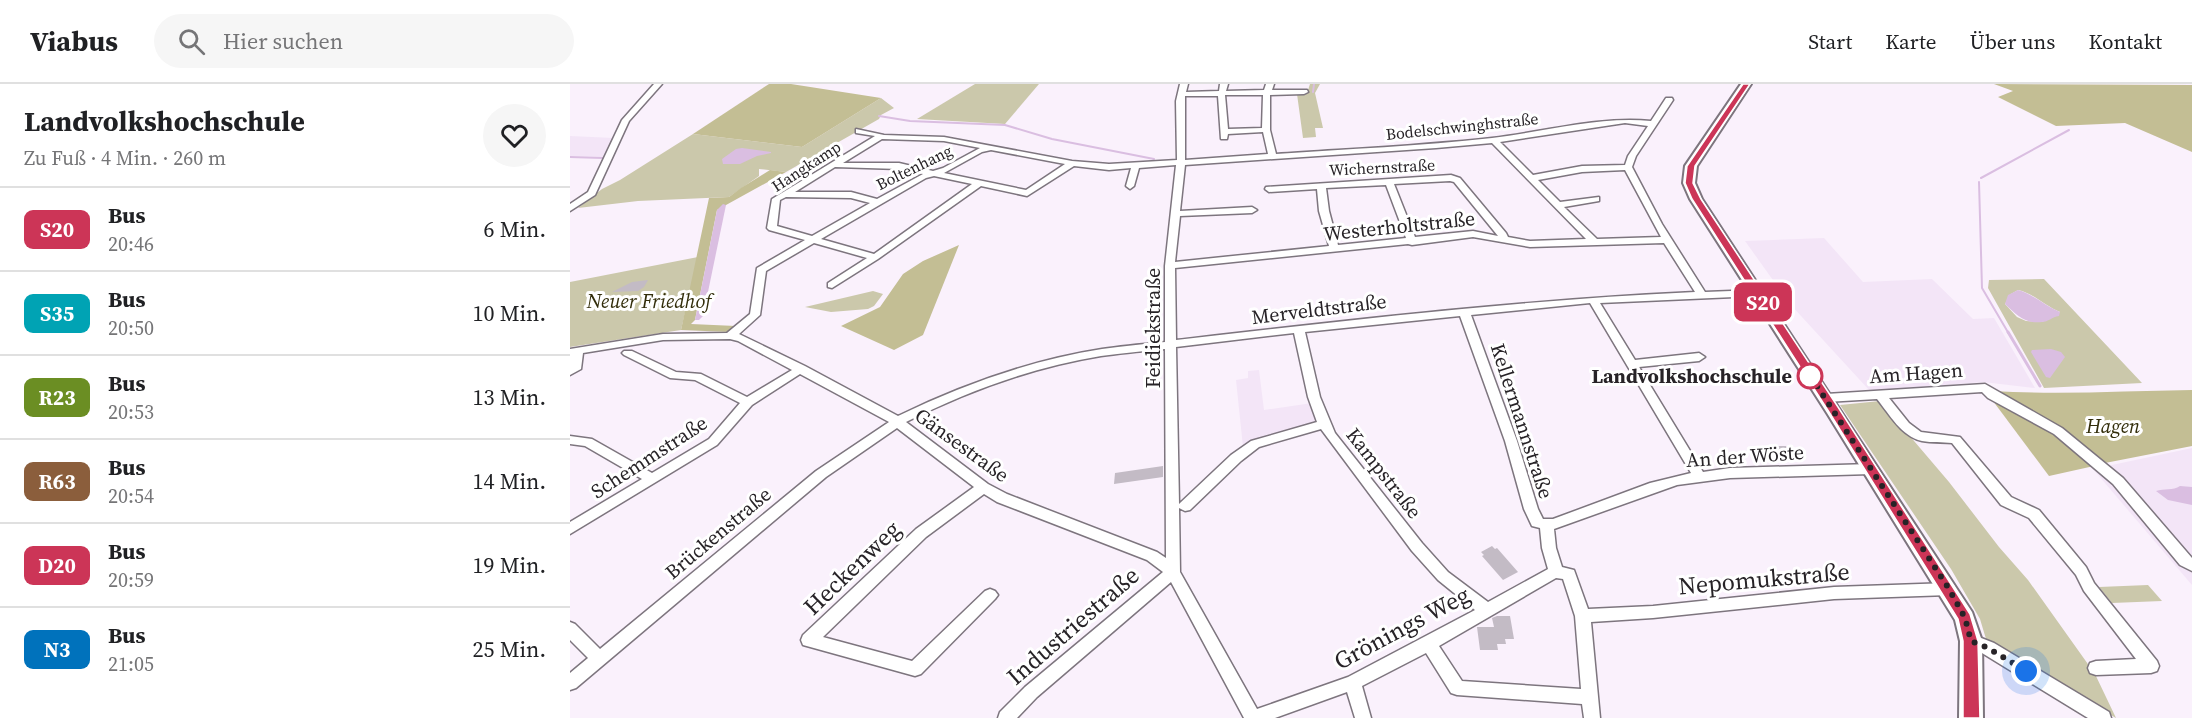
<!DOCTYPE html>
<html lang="de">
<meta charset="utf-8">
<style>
:root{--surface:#fff;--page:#f6f6f6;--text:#202124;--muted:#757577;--line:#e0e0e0}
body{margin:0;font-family:"Source Serif 4",serif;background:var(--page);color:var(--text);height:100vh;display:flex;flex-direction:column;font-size:22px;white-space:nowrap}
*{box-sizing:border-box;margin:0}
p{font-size:20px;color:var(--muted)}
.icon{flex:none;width:33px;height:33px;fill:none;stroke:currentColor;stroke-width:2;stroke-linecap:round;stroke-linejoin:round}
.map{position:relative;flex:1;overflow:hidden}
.sheet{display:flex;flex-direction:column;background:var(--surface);width:570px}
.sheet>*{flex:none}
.badge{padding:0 12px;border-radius:9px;font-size:21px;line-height:39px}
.you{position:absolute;width:30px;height:30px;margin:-15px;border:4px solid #fff;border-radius:50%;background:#1a73e8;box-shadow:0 0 0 9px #1a73e833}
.map>.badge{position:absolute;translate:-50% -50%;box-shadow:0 0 0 3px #fff}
.round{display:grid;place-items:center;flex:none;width:63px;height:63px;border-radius:32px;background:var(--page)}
.headline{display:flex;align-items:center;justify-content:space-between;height:102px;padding:0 24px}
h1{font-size:28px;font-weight:700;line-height:45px}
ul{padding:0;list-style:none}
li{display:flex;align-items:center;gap:18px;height:84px;padding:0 24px;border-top:2px solid var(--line)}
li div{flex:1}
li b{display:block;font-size:22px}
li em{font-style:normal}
li .badge{min-width:66px;font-weight:700;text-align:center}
header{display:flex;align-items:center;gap:36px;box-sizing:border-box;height:84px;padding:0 30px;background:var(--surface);border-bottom:2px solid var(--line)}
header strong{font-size:28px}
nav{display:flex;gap:33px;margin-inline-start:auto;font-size:21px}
.search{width:420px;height:54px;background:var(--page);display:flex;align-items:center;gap:15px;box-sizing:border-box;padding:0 21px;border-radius:33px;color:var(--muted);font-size:22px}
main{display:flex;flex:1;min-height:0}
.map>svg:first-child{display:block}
</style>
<header>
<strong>Viabus</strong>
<div class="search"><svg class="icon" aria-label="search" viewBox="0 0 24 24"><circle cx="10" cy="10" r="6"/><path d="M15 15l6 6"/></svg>Hier suchen</div>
<nav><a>Start</a><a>Karte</a><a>Über uns</a><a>Kontakt</a></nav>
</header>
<main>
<section class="sheet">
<div class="headline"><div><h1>Landvolkshochschule</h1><p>Zu Fuß · 4 Min. · 260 m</p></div><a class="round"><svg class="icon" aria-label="heart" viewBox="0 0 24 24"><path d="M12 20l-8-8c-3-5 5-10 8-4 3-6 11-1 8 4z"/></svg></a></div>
<ul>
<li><span class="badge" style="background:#cc3557;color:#fff">S20</span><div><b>Bus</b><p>20:46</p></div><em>6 Min.</em></li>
<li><span class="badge" style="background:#00a3b4;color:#fff">S35</span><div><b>Bus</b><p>20:50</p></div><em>10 Min.</em></li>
<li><span class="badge" style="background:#6b8e23;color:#fff">R23</span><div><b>Bus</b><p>20:53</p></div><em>13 Min.</em></li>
<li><span class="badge" style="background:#8b5e3c;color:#fff">R63</span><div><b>Bus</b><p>20:54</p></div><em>14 Min.</em></li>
<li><span class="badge" style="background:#cc3557;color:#fff">D20</span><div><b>Bus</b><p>20:59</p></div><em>19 Min.</em></li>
<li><span class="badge" style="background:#0072bc;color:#fff">N3</span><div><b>Bus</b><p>21:05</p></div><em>25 Min.</em></li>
</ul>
</section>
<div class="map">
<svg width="1622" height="634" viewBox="0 0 1622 634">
<rect width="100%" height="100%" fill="#faf1fc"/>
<g fill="#f3e5f7">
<path d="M0,52L44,54L36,73L0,72Z"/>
<path d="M1254,154L1293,198L1362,195L1403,235L1424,234L1465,304L1413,298L1300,307L1220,220L1175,157Z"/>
<path d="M689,286L694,326L742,319L746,336L744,339L693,353L673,363L666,296L678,294V287Z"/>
<path d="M1622,364V501L1523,385Z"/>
</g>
<g fill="#cbc8ab" fill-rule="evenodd">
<path d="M405,0H469L435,40L347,35Z"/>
<path d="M740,0H750L745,9L753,44H745L746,53L733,54L727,10L737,9Z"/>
<path d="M311,14L324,24L311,31L309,35L216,88L189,85V92L159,113L68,117L8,124L32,105L50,96L123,50L232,63Z"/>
<path d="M128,173L111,246L0,263V198Z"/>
<path d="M1474,195L1572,299L1474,304L1418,204L1419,196ZM1448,206C1463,209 1475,222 1490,228L1472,238L1456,237L1447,233L1435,220L1441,210Z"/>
<path d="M303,207L313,210L304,222L298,225L261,228L235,223Z"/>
<path d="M1310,317L1379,398L1429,463L1458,496L1525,590L1546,634L1420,561L1416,555L1410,535L1381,485L1270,321Z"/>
<path d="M1578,501L1592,517L1542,519L1529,503Z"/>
</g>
<g fill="#c3be94">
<path d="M199,0H221L311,14L232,63L123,50Z"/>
<path d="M1424,0L1622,1V68L1555,39L1486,42L1428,13L1443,7Z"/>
<path d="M200,86L216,88L147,126L125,236L121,240L166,242L159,248L111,246L139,114L159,113L171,104Z"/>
<path d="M389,161L353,251L324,266L271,242L310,223L333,190L353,177Z"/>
<path d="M1622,306V362L1535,379L1422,307C1488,311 1555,307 1622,306Z"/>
<path d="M1420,313L1486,350L1524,382L1479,392Z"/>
</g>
<g fill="#dabee1">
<path d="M172,64L201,68V69L187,72L170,80H153L152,75L166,65Z"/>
<path d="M153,120L156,121L133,232L129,236H125L147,126Z"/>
<path d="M1448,206C1463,210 1475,222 1490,228L1489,232C1482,233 1478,238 1472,238C1454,240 1447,231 1435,220L1438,211Z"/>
<path d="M1481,265L1491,268L1495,273L1480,294L1476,293L1461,268L1462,266Z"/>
<path d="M1610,402L1622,403V421L1598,416L1586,407C1594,404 1603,407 1610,402Z"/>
</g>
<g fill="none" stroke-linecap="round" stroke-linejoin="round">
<g stroke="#dabee1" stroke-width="2">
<path d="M743,8L744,0"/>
<path d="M309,32L340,37L435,41L482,55L584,75"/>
<path d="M0,73L33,74"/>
<path d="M1411,94L1499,46"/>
<path d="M1409,98L1412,204L1439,250"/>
</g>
<path stroke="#dabee1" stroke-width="3" d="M1438,248L1470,302"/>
</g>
<g fill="#c3bbc5">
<path d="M78,196L74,203L68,207L42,208L62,198Z"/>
<path d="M1201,362H1216L1223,376H1209Z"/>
<path d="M593,382V393L544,400L545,389Z"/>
<path d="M922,462L925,465L927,464L948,488L933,496L912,472L914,471L911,468Z"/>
<path d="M927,532H940L944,555H935L936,560H927L928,566H910L907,543H924L922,534Z"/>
</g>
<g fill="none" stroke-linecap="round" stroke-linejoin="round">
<defs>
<g id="minor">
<path d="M84,0H92L59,37L25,111L0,127V120L18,108L52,36Z"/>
<path d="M610,0H618L616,8L649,7L650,0H658L656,7L694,6L696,0H704L702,6H737L738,8L734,10L700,11V46L706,70C778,65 850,62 922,54C974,48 1028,32 1081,37L1096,14H1102L1103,16L1066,72L1062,83L1092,140L1135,208L1187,206L1192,209L1187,212L1030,219L1065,276L1129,269L1135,273L1129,277L1069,283L1133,388L1160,384L1301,380L1306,382L1308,385L1306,388L1301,390L1160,394L1107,401L984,445L986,464L992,483L1004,486L1018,525L1083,522L1264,503L1379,499L1384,501L1386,505L1384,509L1379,511L1264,515L1083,534L1021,538L1030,634H1014L1012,620L887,611L881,609L856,569L792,602L801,634H785L777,608L705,634H674L601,498L467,613L447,634H428L430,628L455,603L593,488L577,476L427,418L414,410L356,453L253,553L342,577L415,507L420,505L425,507L428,511L425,515L351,590L345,592L233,561L231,556L233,551L346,445L404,403L327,344L256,393L6,604L0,606V589L18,574L0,556V538L5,540L30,565L246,387L319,338L230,290L182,321L147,361L0,450V438L72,395L15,362L0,360V352L22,355L82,389L139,355L170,319L125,296L100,294L54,271L52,269L54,267H62L106,288L131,290L177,313L222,286L168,257L160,255L93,256L13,269L11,285L0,291V265L93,250L157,249L180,230L187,184L235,156L199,146L197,144L202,115L305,52L286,49V45L314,51L374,53L502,77L539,80L607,76L606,17ZM655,11H693L692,44L658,45ZM615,12H648L651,55H657L658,50L693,48L698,70L615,76ZM1055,39L1078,42L1058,72L1055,81L1012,82L963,91L930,58ZM312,55L374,57L410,64L373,84L363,87L329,79H273ZM922,59L1016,155L960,157L938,153L936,149L890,94L881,91L696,103L695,105L699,108L747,105L749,127L759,162L605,178L610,132L682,129L687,126L682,123L610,127L615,81L866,64ZM421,66L495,80L456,106L374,89L412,68ZM606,81L595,182V258C574,260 553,262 532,265C461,276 392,301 328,332L235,282L169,250L190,231L196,187L244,159L297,174L258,199V203L262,204L308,175L411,102L457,112L504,82L539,86L561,84L556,102L560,105L564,102L569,84ZM265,83L329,85L353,90L307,115L281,108H225ZM1055,86L1091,153L1027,155L994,123L1029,117V113L990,118L968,96L1012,88ZM364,92L402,100L304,170L251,155L356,94ZM880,97L884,98L928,152L903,147L845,153L824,100ZM816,101L836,154L768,161L759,127L756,104ZM216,113L281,114L300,119L242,152L207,142L210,116ZM903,153L960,163L1094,159L1125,208C951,216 780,236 606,256L605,184L838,160L842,161ZM1020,219L1121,389L1080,399L983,435H973L968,425L947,357L901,231ZM890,232L935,357L954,425L962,442L970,444L972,464L978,485L918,518L878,488L852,459L765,349L750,313L735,248ZM724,249L738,313L747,338L681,357L661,371L609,420L606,263ZM595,265L596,474L587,468L437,410L418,400L336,338C398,307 463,283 531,272C553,269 574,267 595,265ZM751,345L842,467L868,496L905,526L778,593L687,625L610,488L609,424L615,427L620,426L671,377L689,363ZM986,494L993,495L1005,532L1011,605L892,597L869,562Z"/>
<path d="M1415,300L1492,344L1553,394L1622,474V487L1610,481L1543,400L1484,350L1418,314L1412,308L1319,314L1339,339L1351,348L1390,353L1441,413L1469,426L1516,483L1524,499L1587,577L1589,582L1587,587L1581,589L1526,591L1520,589L1518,584L1520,579L1526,577L1566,575L1514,507L1506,491L1459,434L1431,421L1382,359C1372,358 1362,359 1352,357C1331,352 1320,331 1307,315L1256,318L1250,314L1256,310Z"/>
<path d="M1401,550L1424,559L1539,628L1541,634H1518L1412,569L1395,562L1393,557L1395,552Z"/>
</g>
<path id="secondary" d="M1171,0H1181L1127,82L1125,99L1132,115L1402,528L1412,557L1413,634H1389L1390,557L1385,536L1257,329L1120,115L1113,99L1115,82Z"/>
</defs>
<use href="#minor" stroke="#7d757e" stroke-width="3"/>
<use href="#secondary" stroke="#7d757e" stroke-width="4"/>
<use href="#minor" fill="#fff" fill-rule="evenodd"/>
<use href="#secondary" fill="#fff" fill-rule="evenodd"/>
</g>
<path fill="#cc3557" stroke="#fff" stroke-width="1.5" d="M1173,0H1180L1125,82L1123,99L1131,115L1268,323L1400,530L1408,557L1410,634H1393V557L1388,535L1259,328L1122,115L1115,99L1117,82Z"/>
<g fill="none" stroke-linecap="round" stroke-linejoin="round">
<path stroke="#272327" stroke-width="6" stroke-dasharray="0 10.8" d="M1240,292L1238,288L1379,505L1395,534L1401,557L1418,564L1456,587"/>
</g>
<circle fill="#fff" stroke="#cc3557" stroke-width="3" cx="1240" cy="292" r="12"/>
<g text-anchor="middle" stroke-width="6" stroke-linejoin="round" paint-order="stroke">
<g font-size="16" fill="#272327" stroke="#fff">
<text transform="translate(892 42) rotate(-6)" y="6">Bodelschwinghstraße</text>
<text transform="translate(236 82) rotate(-33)" y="6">Hangkamp</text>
<text transform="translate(344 83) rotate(-26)" y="6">Boltenhang</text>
<text transform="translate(812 83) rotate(-3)" y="6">Wichernstraße</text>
</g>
<g font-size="20" fill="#272327" stroke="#fff">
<text transform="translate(829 142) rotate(-6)" y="7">Westerholtstraße</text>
<text transform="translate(749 225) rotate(-7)" y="7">Merveldtstraße</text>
<text transform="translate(583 244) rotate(-90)" y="7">Feidiekstraße</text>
<text transform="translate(1346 289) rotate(-4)" y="7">Am Hagen</text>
<text transform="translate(952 337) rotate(72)" y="7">Kellermannstraße</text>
<text transform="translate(392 361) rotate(36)" y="7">Gänsestraße</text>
<text transform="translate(1175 372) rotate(-4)" y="7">An der Wöste</text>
<text transform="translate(79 373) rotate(-33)" y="7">Schemmstraße</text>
<text transform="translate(814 389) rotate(52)" y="7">Kampstraße</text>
<text transform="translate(148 449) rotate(-40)" y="7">Brückenstraße</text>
</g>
<g font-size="20" font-style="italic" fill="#322d0a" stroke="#fff">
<text x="79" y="224">Neuer Friedhof</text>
<text x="1543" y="349">Hagen</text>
</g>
<g font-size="20" font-weight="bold" fill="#272327" stroke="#fff" text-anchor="end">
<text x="1222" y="299">Landvolkshochschule</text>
</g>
<g font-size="24" fill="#272327" stroke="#fff">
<text transform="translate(282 484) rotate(-44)" y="8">Heckenweg</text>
<text transform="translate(1194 495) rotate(-5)" y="8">Nepomukstraße</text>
<text transform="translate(503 542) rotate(-41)" y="8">Industriestraße</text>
<text transform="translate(832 544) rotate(-28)" y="8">Grönings Weg</text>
</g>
</g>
</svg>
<div class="you" style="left:1456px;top:587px"></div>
<b class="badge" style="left:1193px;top:218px;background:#cc3557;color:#fff">S20</b>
</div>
</main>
